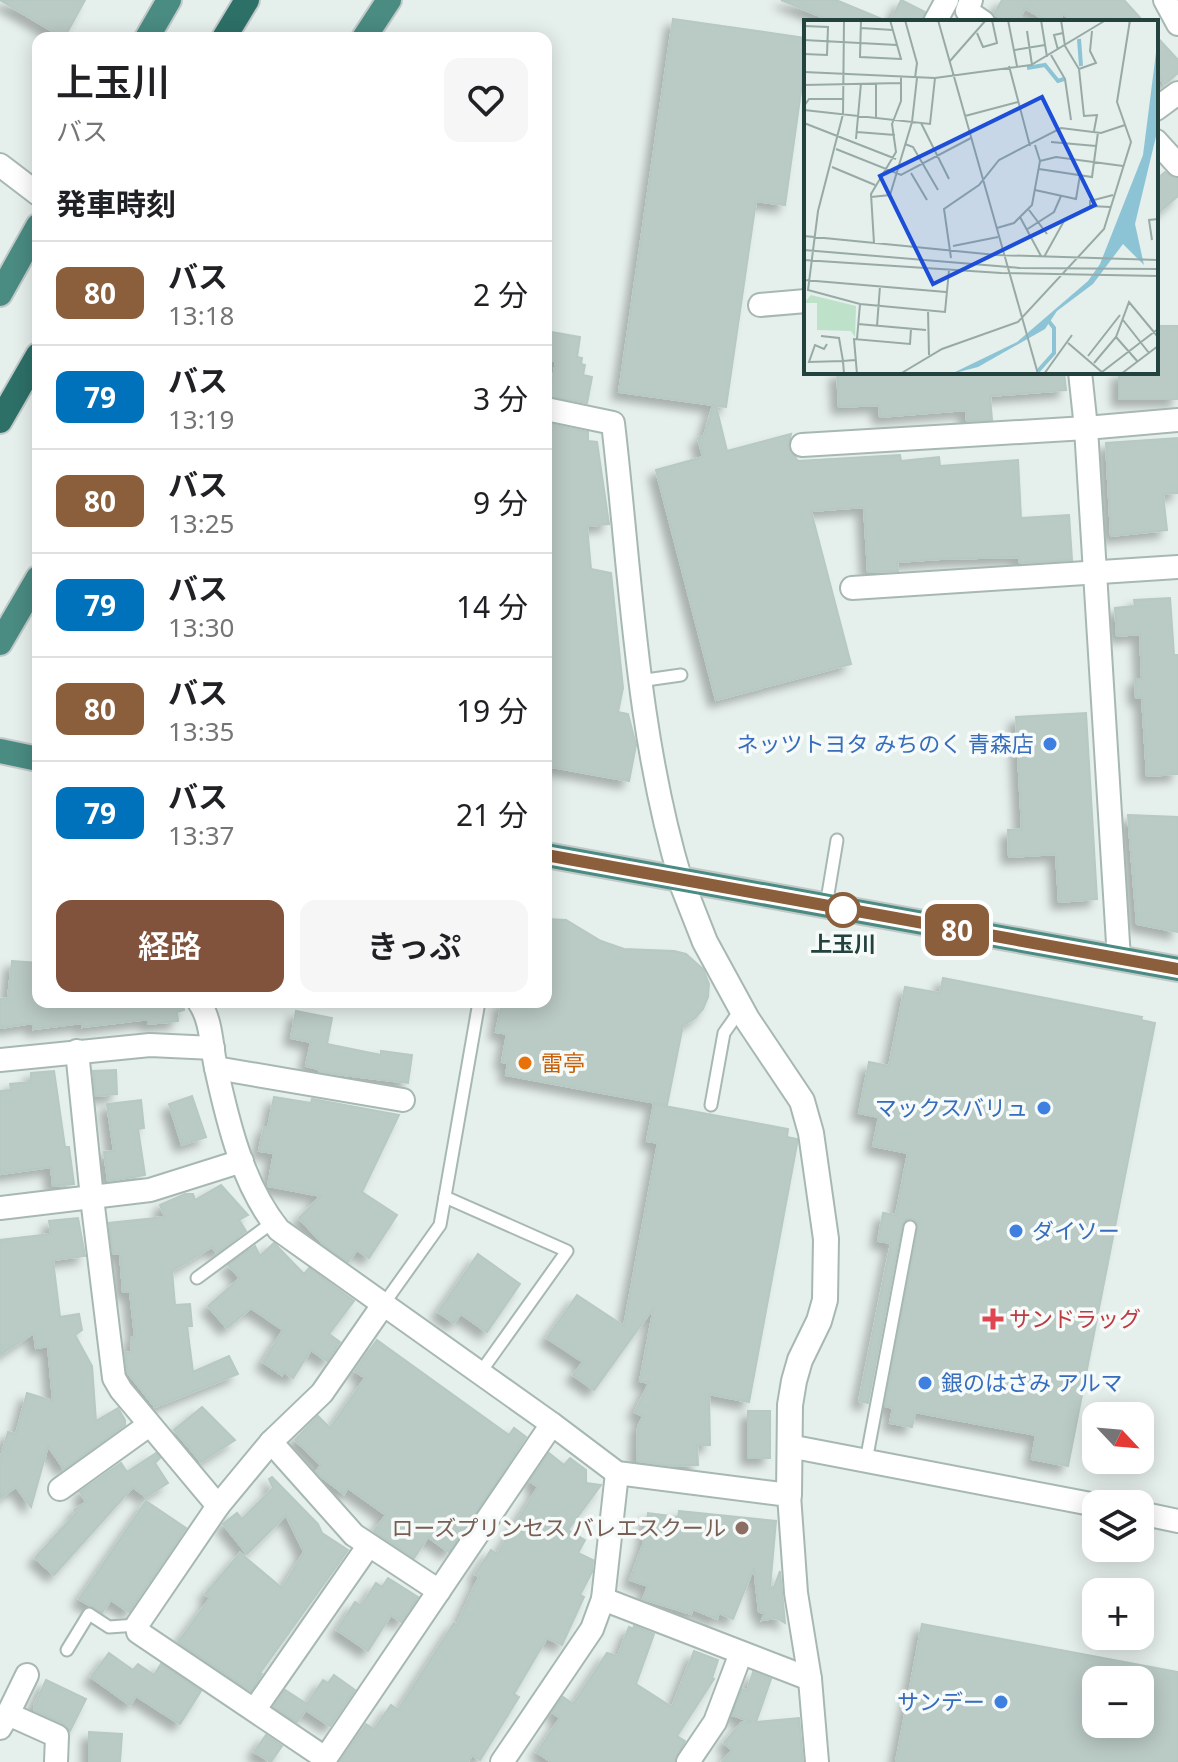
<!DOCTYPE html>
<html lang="ja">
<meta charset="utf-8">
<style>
:root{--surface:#fff;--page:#f6f6f6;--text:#202124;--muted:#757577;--line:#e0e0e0;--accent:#81523c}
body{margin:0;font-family:"Noto Sans","Noto Sans JP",sans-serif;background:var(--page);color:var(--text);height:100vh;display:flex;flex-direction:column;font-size:30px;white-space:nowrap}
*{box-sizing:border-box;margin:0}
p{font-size:26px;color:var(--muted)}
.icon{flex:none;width:44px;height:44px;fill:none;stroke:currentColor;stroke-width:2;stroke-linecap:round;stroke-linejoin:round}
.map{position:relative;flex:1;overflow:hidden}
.sheet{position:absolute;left:32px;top:32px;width:520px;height:976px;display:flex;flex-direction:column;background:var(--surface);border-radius:16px;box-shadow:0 4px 20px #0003}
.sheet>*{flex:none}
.badge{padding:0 16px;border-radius:12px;font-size:28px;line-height:52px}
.needle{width:52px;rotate:116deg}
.fabs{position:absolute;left:1082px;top:1402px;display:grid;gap:16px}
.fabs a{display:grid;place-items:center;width:72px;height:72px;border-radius:16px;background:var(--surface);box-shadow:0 4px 20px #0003;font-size:40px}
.map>.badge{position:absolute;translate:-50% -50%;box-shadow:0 0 0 4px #fff}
h2{padding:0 24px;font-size:30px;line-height:72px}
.round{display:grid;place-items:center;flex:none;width:84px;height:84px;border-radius:16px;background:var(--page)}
.head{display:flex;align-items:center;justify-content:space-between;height:136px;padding:0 24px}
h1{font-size:38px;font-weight:600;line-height:60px}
.cta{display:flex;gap:16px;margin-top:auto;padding:16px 24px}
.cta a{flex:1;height:92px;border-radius:16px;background:var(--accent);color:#fff;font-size:32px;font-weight:600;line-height:92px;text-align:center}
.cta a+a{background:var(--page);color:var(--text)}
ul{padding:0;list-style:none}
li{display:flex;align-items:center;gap:24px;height:104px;padding:0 24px;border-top:2px solid var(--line)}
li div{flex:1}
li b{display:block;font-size:30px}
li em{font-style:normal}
li .badge{min-width:88px;font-weight:700;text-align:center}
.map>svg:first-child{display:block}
</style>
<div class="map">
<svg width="1178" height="1762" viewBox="0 0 1178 1762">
<defs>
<filter id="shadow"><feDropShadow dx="-7" dy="7" stdDeviation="4" flood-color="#0004"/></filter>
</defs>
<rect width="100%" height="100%" fill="#e5efeb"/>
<g fill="#bacac5" stroke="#b7c9c3" stroke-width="2" fill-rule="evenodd" filter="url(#shadow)">
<path d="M0,0H85L64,38Z"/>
<path d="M781,0H836L889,22H834Z"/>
<path d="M901,0L925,12L921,22H890Z"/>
<path d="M1002,0H1124L1144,22H1076L1063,14L1058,22H1048L1025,8L1017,22H1008L994,14Z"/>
<path d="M673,19L806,38V56L785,205L756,201L726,407L716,406L727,451L791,434L788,447L798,461L900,455L901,461L939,457L940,466L1018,460L1021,518L1069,515L1072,560L1020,563L1019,557L940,559L897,562L898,571L868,572L864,507L811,511L851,664L716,700L656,470L703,457L698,438L704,436L713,405L619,392Z"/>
<path d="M1156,36L1178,60V73L1165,84L1156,74Z"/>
<path d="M1165,172L1178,179V196L1156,215V180Z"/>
<path d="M1156,326H1178V399H1119V372H1156Z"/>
<path d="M546,331L580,337L577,357L582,358L581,364L585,365L583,375L592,377L587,403L550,396L556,361L546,359Z"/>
<path d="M837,372H869V375L901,372H1064L1066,390L990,396L992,420L967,421L966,410L880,417L879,405L839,407Z"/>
<path d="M546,423L588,432V441L597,442L609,524L587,526L591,569L611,573L623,688L618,712L628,714L636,745L629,781L546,766Z"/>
<path d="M1178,438V493L1163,494L1167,530L1111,536L1106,443Z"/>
<path d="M1170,598L1174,655H1178V774L1147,776L1142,698H1136L1135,679H1142L1140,634L1117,636L1115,608L1135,606L1134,600Z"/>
<path d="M1086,713L1097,899L1059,902L1056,854L1009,857L1008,830L1022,829L1016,717Z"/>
<path d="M1128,815L1178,817V932L1137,924Z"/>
<path d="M546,919L566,920L601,941L624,949L674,951L686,954L703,969L709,984L708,997L703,1009L694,1019L683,1025L667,1105L506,1075L508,1063L502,1062L507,1034L496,1032L502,1002H546Z"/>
<path d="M12,961L38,963V1002H183L184,1010L177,1012L178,1021L148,1024V1020H141L82,1027V1023L33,1029V1023L0,1028V999L8,998Z"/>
<path d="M943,978L1142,1017L1141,1020L1155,1023L1068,1466L1032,1459L1036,1435L915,1412L912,1427L890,1423L893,1408L885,1406L918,1229V1223L912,1219H906L902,1225L868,1403L859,1401L891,1243L878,1241L883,1213L896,1215L908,1153L873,1146L879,1117L859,1113L869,1062L889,1066L905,987L940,993Z"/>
<path d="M296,1011L332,1018L327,1044L381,1055V1051L412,1055L408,1083L320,1072L318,1069L306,1066L311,1042L291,1038Z"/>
<path d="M116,1070L117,1094L96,1096L93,1071Z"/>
<path d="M54,1071L65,1147H69L74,1184L53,1186L51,1167L0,1174V1091L11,1090L10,1084L31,1082V1073Z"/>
<path d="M192,1096L206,1137L182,1145L169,1104Z"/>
<path d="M274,1097L311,1103L312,1099L399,1115L362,1192L397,1215L369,1258L357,1250L348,1262L325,1246L299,1218L321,1196L268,1186L274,1153L259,1151L264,1127L268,1128Z"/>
<path d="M141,1100L144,1128L138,1129L145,1175L108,1181L104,1152L114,1151L107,1104Z"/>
<path d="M654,1104L788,1129L787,1137L797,1139V1144L749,1402L709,1394L710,1445H697L698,1465L672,1466L637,1461L638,1427L643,1416L635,1412L649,1383L640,1381L654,1307L594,1390L573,1375L583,1362L547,1338L577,1295L624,1326L658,1143L647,1141Z"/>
<path d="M221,1185L248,1215L239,1220L246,1231L217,1253L212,1247L172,1271L175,1305L190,1304L192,1326H187L193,1372L229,1356L238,1374L155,1407L128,1373L125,1353L132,1352L131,1338L135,1337L130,1292H123L120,1254L113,1253L109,1223L165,1217L160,1205L185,1194H193L195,1200Z"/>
<path d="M78,1218L85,1256L53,1260L60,1317L79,1314L82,1330L75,1335L92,1366L96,1421L118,1408L125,1420V1425L64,1469L48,1446L31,1507L16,1487L0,1498V1460L8,1432L16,1434L27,1393L53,1401L48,1346L36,1348L34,1333L0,1355V1240L51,1234L49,1221Z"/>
<path d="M274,1243L304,1274L309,1268L354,1301L329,1334L340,1342L327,1361L311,1350L293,1378L284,1372L282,1375L263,1362L283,1330L251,1308L227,1328L208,1306L240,1278L228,1265L255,1246L260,1256Z"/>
<path d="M478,1254L520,1284L487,1332L461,1314L454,1323L438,1312Z"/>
<path d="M377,1340L509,1435L514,1428L526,1437L449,1552L428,1537L414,1558L374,1531L386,1515L348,1488L344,1494L319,1475L316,1472L321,1465L295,1440L318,1416L330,1428L365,1378L355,1371Z"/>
<path d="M202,1407L235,1440L201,1462L174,1430Z"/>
<rect x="748" y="1411" width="22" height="47"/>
<path d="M156,1453L160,1458L155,1463L168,1483L146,1497L133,1487L54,1575L35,1558L76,1513L74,1510L86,1502L80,1492L121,1463L127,1472Z"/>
<path d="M549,1453L564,1465L570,1458L586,1470V1483L601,1485L568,1530L585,1540L578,1553L593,1560L592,1572L580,1595L584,1597L562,1645L547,1638L514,1694L519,1697L480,1760L472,1755L468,1762H340L366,1724L374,1729L391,1705L398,1710L454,1623L457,1625L479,1577L475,1574L491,1550L497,1554L538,1487L530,1481Z"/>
<path d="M272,1477L318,1524L322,1533L348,1550L260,1673L262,1674L251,1691L178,1642L210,1598L205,1594L240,1553L282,1588L304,1552L286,1515L247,1554L223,1524L237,1513L242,1519L273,1488L269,1479Z"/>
<path d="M146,1501L186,1528L129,1612L111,1600L102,1613L79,1599Z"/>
<path d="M679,1511L776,1521L770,1588L774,1587L780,1571L785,1623L776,1618L762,1620L765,1613L759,1612L754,1567L733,1619L719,1613L717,1619L693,1609L691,1614L643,1599L648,1586L630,1580L643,1545L648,1513L678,1517Z"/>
<path d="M388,1578L418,1597L401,1622L391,1615L368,1651L337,1630L355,1602L361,1606L376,1583L382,1587Z"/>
<path d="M922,1624L1178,1672V1762H896ZM1096,1680H1140V1724H1096Z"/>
<path d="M634,1626L654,1634L636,1684L672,1707L694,1651L718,1660L712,1678L714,1679L677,1736L685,1741L674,1762H551L537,1752L560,1718L552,1712L563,1697L573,1704L607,1653L618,1656L629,1627L633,1629Z"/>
<path d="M109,1653L133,1670L138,1664L154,1675L161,1664L201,1691L180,1724L136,1696L130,1705L91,1677Z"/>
<path d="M753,1672L771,1679L756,1722L799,1718L803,1762H722L732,1750L724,1743L741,1723L752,1722L732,1715L742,1689L747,1691Z"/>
<path d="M334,1675L355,1690L330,1726L306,1710L297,1722L274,1707L285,1690L307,1704L323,1680L328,1683Z"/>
<path d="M46,1680L86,1699L70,1731L63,1723L35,1711L34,1706Z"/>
<path d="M89,1732L122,1734L120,1762H89Z"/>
<path d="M266,1735L282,1746L271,1762L254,1752Z"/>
</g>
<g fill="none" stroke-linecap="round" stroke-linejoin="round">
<defs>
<g id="service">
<path d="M639,681L681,675"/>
<path d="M826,906L837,840"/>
<path d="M711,1105L724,1033L741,1009"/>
<path d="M445,1197L567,1251L480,1373"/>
<path d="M197,1278L273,1222"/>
<path d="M383,1305L440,1225L479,1002"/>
<path d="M866,1461L910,1227"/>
<path d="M67,1650L89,1614L109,1627L137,1625"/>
</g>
<g id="minor">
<path d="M971,0L967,11L983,22"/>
<path d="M1165,0L1178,24"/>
<path d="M935,22L947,0"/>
<path d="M1156,109L1178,93"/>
<path d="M1156,141L1178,165"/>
<path d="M0,165L38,194"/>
<path d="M760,305L806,301"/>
<path d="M1080,372L1086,428L1119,959"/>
<path d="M546,409L613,423C631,576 636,732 681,881"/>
<path d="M802,445L1086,428L1178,420"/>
<path d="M852,588L1178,567"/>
<path d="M199,1002C212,1021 211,1046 216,1068C228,1123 243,1186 279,1230L552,1424L617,1473L789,1495L796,1593L810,1679L817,1762"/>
<path d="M77,1051L92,1198L114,1378L121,1390L218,1506"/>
<path d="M0,1060L150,1045L213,1048"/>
<path d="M216,1068L403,1100"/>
<path d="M0,1208L150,1190L242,1161"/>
<path d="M271,1442L354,1535L439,1591"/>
<path d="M789,1446L1096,1505"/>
<path d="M60,1489L149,1425"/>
<path d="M1140,1513L1178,1521"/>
<path d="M603,1599L810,1679"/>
<path d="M255,1709L369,1545"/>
<path d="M8,1714L27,1675"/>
<path d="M0,1728L8,1714L57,1736L56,1762"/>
<path d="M325,1758L138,1632L137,1625L218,1506L271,1442L322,1393L383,1305"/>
<path d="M323,1762L552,1424"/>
<path d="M502,1762L592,1629L603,1599L617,1473"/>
<path d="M688,1762L715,1722L741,1653"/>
</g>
<path id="tertiary" d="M681,881L705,942L747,1019L802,1101L811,1133L826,1239L825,1300L819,1321L800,1360L794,1381L790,1405L789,1495"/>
<g id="trunk">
<path d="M147,38L169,0"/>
<path d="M364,38L389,0"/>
<path d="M0,294L38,226"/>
<path d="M0,643L38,578"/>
<path d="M0,751L38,759"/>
<path d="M546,855L1178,969"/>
</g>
<g id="motorway">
<path d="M224,38L247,0"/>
<path d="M0,421L38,355"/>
</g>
</defs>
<use href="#service" stroke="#a7b8b3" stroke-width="15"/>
<use href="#minor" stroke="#a7b8b3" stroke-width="26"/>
<use href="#tertiary" stroke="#a7b8b3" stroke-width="28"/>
<use href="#trunk" stroke="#c1cac9" stroke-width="28"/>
<use href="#motorway" stroke="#c1cac9" stroke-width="28"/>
<use href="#service" stroke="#fff" stroke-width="11"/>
<use href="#minor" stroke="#fff" stroke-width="22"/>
<use href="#tertiary" stroke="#fff" stroke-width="24"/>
<use href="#trunk" stroke="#4a8b82" stroke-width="24"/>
<use href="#motorway" stroke="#2d7068" stroke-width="24"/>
</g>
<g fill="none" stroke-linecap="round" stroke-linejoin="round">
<defs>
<path id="line" d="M546,855L1178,969"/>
</defs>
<use href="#line" stroke="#fff" stroke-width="18"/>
<use href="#line" stroke="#8b5e3c" stroke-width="12"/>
</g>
<g fill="#3f7fe0" stroke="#f6fbf9" stroke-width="3">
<circle cx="1050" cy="744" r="8"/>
<circle cx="1044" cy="1108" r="8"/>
<circle cx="1016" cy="1231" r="8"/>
<circle cx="925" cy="1383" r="8"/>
<circle cx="1001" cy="1702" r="8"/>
</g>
<circle fill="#fff" stroke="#8b5e3c" stroke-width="4" cx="843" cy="910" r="16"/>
<circle fill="#e8710a" stroke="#f6fbf9" stroke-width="3" cx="525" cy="1063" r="8"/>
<path fill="#e0444e" stroke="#f6fbf9" stroke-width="3" d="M989 1307h8v8h8v8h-8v8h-8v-8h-8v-8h8z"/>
<circle fill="#8d6e63" stroke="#f6fbf9" stroke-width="3" cx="742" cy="1528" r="8"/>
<g text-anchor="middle" stroke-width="7" stroke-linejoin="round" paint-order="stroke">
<g font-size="22" fill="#366cbe" stroke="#f6fbf9" text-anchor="end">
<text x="1034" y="752">ネッツトヨタ みちのく 青森店</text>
<text x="1028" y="1116">マックスバリュ</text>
<text x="1032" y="1239" text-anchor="start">ダイソー</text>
<text x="941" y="1391" text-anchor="start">銀のはさみ アルマ</text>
<text x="985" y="1710">サンデー</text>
</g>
<g font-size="22" font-weight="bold" fill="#23423d" stroke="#f6fbf9">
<text x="843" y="952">上玉川</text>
</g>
<g font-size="22" fill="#c56008" stroke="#f6fbf9" text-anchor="start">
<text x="541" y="1071">雷亭</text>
</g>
<g font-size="22" fill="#be3a42" stroke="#f6fbf9" text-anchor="start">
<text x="1009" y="1327">サンドラッグ</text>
</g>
<g font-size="22" fill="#785e54" stroke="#f6fbf9" text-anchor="end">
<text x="726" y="1536">ローズプリンセス バレエスクール</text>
</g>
</g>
<g transform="translate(804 20)">
<rect width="354" height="354" fill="#e5efeb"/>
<path d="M7,275L52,286L51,317L47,311L13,310V283H0Z" fill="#bee1ca"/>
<path d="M354,17V108L331,204L340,245L319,224L289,264L253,291L241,309L174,347L147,354L213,322L284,261L296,244L339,135Z" fill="#8cc4d6"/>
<path fill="none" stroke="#8cc4d6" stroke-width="4" d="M275,19L277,46M223,48L241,45L254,61L260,59M234,351L250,333V308L243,299"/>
<path fill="none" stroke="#97aaa5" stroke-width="2" d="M40,0L39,94L14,191L4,270L56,284L141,292L145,250M57,0L56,37L97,39L86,0M101,0L113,43L111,58M134,0L234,354M204,0L213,46M237,0L243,37M257,0L261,26L275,49L280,96L293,95L290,111M0,6L24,7L23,35L0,34M57,8L89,10M223,11L228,45M173,13L179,27L193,23L188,0M0,20L93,25M211,30L241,25M254,30L250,15L259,13M247,35L261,59L267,100M146,41L182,0M205,46L226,126M275,49L292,43L286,31L288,11M0,52L131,58L227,45L302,0M0,65L97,63M0,86L5,79H40M0,90L126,104L131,58M161,96L214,82M72,97V63M0,103L92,139M117,103L145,159M53,112L91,115M52,119L57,63M247,122L292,126M101,124L109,127L134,170M32,129L97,155L167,118M236,141L252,137L319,146M28,147L71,165M235,149L288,157L294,112M107,153L123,180M231,170L272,179L276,155M67,177L86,175L108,102L113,58M306,187L286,186V181L309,175M225,190L243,214M216,197L237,236M193,208L210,203L228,185L236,141L231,125M222,210L250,192L257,176M0,216L192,235L354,240M348,220L345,200L354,199M70,223L67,174L92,132L88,104L97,81V57M149,226L194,217M0,230L216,248L354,249M240,237L260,201M147,238L140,189L175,165L195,140L257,108L297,113L321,105M0,240L197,253L354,256M0,260L142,272M124,290L125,335M319,300L345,333M54,304L122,310M73,306L76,266M17,316L35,318L39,341L51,340M312,317L334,342M53,319L56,284M264,323L299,353M23,324L20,329L11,325L5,342L39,341L40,354M284,336L316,295M290,343L312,317L325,282L354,317M298,352L354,309M53,354L50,319L106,324L107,309M96,354L138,329L214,302L300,209L327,122L313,82L326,0M240,354L268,315M317,354L354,326"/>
<path fill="#1d4ed8" fill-opacity="0.15" stroke="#1d4ed8" stroke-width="4" d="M238,77L291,185L129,264L76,156Z"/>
<rect width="354" height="354" fill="none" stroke="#23423d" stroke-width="4"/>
</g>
</svg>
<div class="fabs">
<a><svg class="needle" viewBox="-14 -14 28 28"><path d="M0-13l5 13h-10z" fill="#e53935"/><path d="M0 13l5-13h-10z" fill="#757577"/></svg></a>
<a><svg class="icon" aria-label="layers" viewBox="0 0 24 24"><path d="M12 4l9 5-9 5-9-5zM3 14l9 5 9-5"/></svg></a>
<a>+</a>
<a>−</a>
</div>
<b class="badge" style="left:957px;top:930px;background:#8b5e3c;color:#fff">80</b>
<section class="sheet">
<div class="head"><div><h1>上玉川</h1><p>バス</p></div><a class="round"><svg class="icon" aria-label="heart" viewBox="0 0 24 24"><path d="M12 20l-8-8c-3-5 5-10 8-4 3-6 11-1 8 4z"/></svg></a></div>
<h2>発車時刻</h2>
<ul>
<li><span class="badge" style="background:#8b5e3c;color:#fff">80</span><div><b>バス</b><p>13:18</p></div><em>2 分</em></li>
<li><span class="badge" style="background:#0072bc;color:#fff">79</span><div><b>バス</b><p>13:19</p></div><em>3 分</em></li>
<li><span class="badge" style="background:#8b5e3c;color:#fff">80</span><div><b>バス</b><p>13:25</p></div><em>9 分</em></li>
<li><span class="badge" style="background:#0072bc;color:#fff">79</span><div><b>バス</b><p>13:30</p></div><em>14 分</em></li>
<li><span class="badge" style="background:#8b5e3c;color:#fff">80</span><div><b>バス</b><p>13:35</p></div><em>19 分</em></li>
<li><span class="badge" style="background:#0072bc;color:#fff">79</span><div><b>バス</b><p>13:37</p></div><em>21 分</em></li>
</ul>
<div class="cta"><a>経路</a><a>きっぷ</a></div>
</section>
</div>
